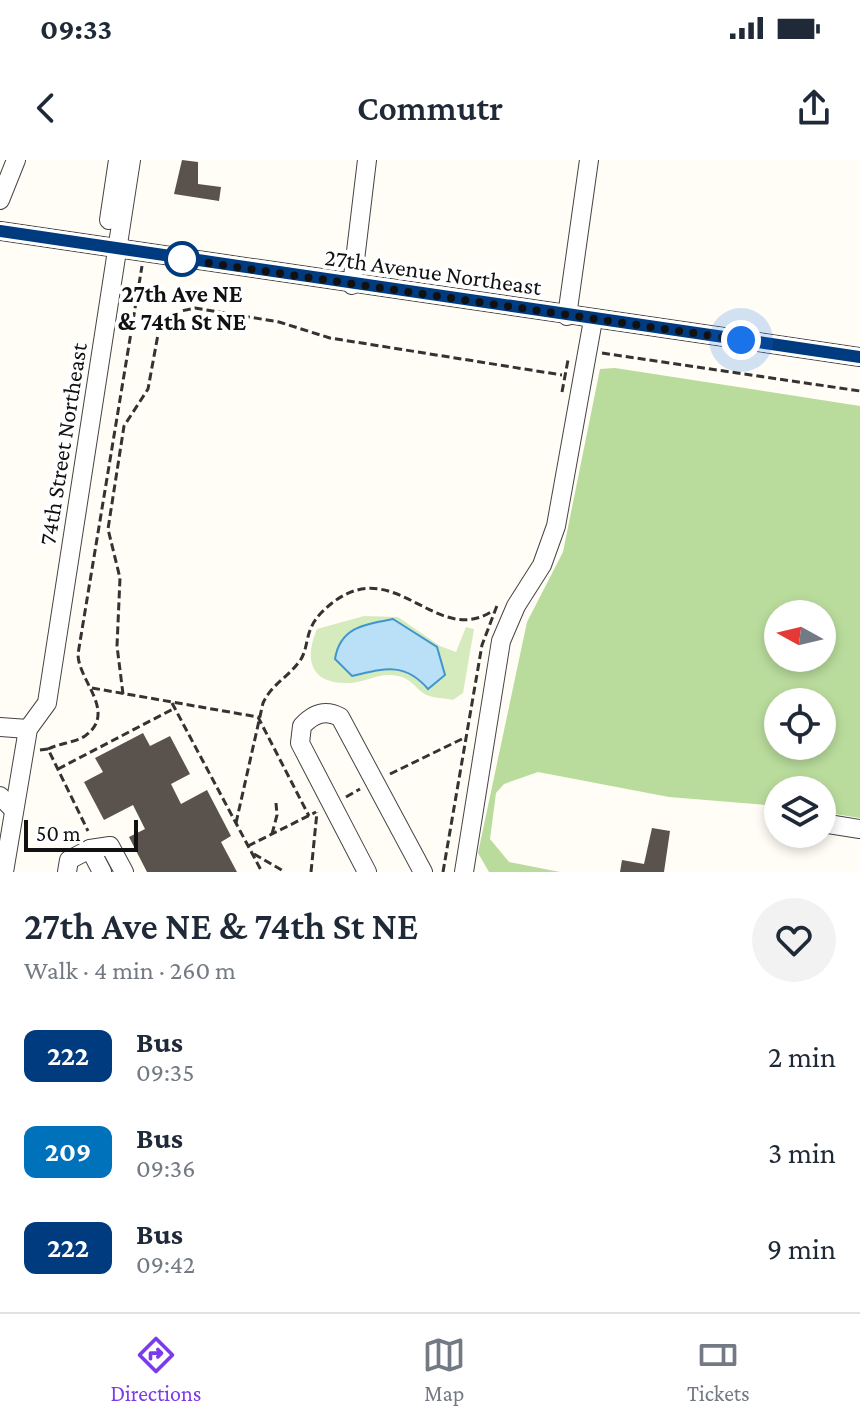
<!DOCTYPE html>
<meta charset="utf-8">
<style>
:root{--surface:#fff;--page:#f2f2f3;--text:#1f2937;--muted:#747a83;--line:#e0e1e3;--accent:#7c3aed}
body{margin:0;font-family:"Crimson Pro",serif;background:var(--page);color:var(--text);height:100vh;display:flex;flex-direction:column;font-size:30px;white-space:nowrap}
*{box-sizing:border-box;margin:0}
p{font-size:26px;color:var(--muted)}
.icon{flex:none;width:44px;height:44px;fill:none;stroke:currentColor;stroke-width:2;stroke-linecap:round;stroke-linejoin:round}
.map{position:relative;height:712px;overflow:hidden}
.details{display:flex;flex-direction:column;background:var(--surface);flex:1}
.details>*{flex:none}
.badge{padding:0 16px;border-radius:12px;font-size:28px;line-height:52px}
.needle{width:52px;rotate:278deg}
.controls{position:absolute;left:764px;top:440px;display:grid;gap:16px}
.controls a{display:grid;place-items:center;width:72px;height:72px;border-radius:50%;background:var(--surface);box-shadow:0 4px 12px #0003;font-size:40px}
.scale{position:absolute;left:24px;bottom:20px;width:114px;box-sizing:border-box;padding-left:8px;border:4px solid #111;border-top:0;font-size:22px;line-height:28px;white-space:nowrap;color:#111;-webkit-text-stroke:6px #fff;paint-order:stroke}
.you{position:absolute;width:40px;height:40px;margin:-20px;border:6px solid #fff;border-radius:50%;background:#1a73e8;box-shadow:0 0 0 12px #1a73e833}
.map>.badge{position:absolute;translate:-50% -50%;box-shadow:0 0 0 4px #fff}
.round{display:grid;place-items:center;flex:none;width:84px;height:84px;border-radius:42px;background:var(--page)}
.head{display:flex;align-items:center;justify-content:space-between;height:136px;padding:0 24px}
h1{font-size:38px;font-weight:600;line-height:60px}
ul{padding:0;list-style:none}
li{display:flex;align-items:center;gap:24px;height:96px;padding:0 24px}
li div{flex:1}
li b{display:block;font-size:30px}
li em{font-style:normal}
li .badge{min-width:88px;font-weight:700;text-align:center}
.status{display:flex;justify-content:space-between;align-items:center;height:56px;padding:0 40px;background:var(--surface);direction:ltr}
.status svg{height:22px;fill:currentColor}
header{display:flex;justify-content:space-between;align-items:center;height:104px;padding:0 24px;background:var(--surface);font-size:36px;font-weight:600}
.tab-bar{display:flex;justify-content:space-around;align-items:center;height:112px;border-top:2px solid var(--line);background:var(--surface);font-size:22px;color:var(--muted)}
.tab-bar a{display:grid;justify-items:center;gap:4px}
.tab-bar .on{color:var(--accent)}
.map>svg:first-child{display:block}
</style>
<div class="status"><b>09:33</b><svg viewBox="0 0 49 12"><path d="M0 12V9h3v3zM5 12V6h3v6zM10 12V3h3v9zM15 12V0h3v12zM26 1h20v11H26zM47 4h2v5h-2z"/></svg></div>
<header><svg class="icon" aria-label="back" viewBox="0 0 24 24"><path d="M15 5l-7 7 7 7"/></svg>Commutr<svg class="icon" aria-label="share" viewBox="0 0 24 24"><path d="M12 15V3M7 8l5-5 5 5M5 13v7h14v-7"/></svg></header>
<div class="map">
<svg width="860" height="712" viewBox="0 0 860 712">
<rect width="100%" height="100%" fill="#fffdf5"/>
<path fill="#d5ebbd" d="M364,456L398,457L440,486L456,492L466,467L474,469L463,533L453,540C444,538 430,538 423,533C411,523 408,516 391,515C377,514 363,523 348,523C310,524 304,499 317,469Z"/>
<path fill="#b9dc9c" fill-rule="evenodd" d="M615,208L860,246V658L822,652V630H778V646L669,637L538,612L504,624L496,633L490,679L509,702L560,712H489L478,693L527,462L563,392L600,209ZM778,454H822V498H778ZM778,542H822V586H778Z"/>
<path fill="#b9e0f7" stroke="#3f96cf" stroke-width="2" d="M393,459L437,487L445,515L428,529C404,501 383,509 352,516L335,499C340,467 365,464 393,459Z"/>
<g fill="#5a524d">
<path d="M182,0L198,2V24L221,27L219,41L174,34Z"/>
<path d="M143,573L150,586L170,576L190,614L171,624L181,644L207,630L231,676L221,682L237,712H147L129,677L145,669L133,645L104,660L84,622L103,612L95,598Z"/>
<path d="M652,668L670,671L664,712H620L622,700L644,704Z"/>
</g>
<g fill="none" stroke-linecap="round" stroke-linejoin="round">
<defs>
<g id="minor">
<path d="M0,40L16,0"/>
<path d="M109,60L118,0"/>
<path d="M0,71L860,197"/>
<path d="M352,125L367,0"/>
<path d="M567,156L589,0"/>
<path d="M0,567L28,569"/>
<path d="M0,636L14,650"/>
<path d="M822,663L860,669"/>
<path d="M90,689L110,686L124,712"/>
<path d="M4,712L28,569L47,543L131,0"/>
<path d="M67,712L69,700L90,689L102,712"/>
<path d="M367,712L300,583L302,566C313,554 325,549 340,557L423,712"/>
<path d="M464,712L501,481L516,446L542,405L556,366L593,160"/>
</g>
</defs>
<use href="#minor" stroke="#444" stroke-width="20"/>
<g stroke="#333" stroke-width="3" stroke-dasharray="8 4" stroke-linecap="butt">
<path d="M602,193L860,231"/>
<path d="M562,232L568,200"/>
<path d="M92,528L258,557L309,656"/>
<path d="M123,534L117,486L120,418L108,369L124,266L148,229L159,169L172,153L195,148L279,162L330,178L562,215"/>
<path d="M172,543L262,712"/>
<path d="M48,589C60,583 74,583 85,576C118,552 78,521 78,494L142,106"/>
<path d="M40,590L48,589L88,671"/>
<path d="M58,609L175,548"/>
<path d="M390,614L462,579"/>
<path d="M346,637L360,629"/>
<path d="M236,663L263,543C272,524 287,518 299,502C310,488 303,472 321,453C390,383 432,488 491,452"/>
<path d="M272,674L277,655L276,643"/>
<path d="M248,686L316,652"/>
<path d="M254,694L285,712"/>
<path d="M311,712L317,652"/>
<path d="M443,712L482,485L498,443"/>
</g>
<use href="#minor" stroke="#fff" stroke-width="18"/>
</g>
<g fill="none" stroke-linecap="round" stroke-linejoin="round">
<defs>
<path id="line" d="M0,71L860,197"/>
</defs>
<use href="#line" stroke="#fff" stroke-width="18"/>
<use href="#line" stroke="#003b80" stroke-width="12"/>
<path stroke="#111" stroke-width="8" stroke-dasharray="0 14.4" d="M182,99L174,98L741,180"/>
</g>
<circle fill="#fff" stroke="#003b80" stroke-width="4" cx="182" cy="99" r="16"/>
<g text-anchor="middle" stroke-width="8" stroke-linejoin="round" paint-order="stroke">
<g font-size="24" fill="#111" stroke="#fff">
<text transform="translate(433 112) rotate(8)" y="8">27th Avenue Northeast</text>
<text transform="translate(63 284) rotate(-81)" y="8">74th Street Northeast</text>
</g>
<g font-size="24" font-weight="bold" fill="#111" stroke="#fff">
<text x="182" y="142">27th Ave NE<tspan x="182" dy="28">&amp; 74th St NE</tspan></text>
</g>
</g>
</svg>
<div class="controls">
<a><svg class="needle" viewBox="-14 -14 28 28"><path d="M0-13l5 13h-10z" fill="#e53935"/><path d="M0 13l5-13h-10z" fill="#747a83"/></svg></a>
<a><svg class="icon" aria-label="locate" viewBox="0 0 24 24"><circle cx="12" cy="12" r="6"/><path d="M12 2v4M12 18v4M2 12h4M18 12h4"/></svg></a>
<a><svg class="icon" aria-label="layers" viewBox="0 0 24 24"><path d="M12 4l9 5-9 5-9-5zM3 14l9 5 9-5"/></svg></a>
</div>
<div class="scale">50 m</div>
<div class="you" style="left:741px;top:180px"></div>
</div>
<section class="details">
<div class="head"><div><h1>27th Ave NE &amp; 74th St NE</h1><p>Walk · 4 min · 260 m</p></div><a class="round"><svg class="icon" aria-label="heart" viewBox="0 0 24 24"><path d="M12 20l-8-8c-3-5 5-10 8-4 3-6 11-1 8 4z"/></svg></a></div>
<ul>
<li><span class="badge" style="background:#003b80;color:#fff">222</span><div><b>Bus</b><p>09:35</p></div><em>2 min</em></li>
<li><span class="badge" style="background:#0072bc;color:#fff">209</span><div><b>Bus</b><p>09:36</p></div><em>3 min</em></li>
<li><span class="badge" style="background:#003b80;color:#fff">222</span><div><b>Bus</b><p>09:42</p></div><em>9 min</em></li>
</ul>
</section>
<nav class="tab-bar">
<a class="on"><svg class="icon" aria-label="directions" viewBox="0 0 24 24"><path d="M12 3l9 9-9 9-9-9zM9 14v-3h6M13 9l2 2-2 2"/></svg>Directions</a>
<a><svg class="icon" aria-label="map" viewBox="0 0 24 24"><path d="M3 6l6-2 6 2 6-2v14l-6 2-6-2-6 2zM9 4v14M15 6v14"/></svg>Map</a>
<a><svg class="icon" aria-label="tickets" viewBox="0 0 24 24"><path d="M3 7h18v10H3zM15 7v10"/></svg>Tickets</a>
</nav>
